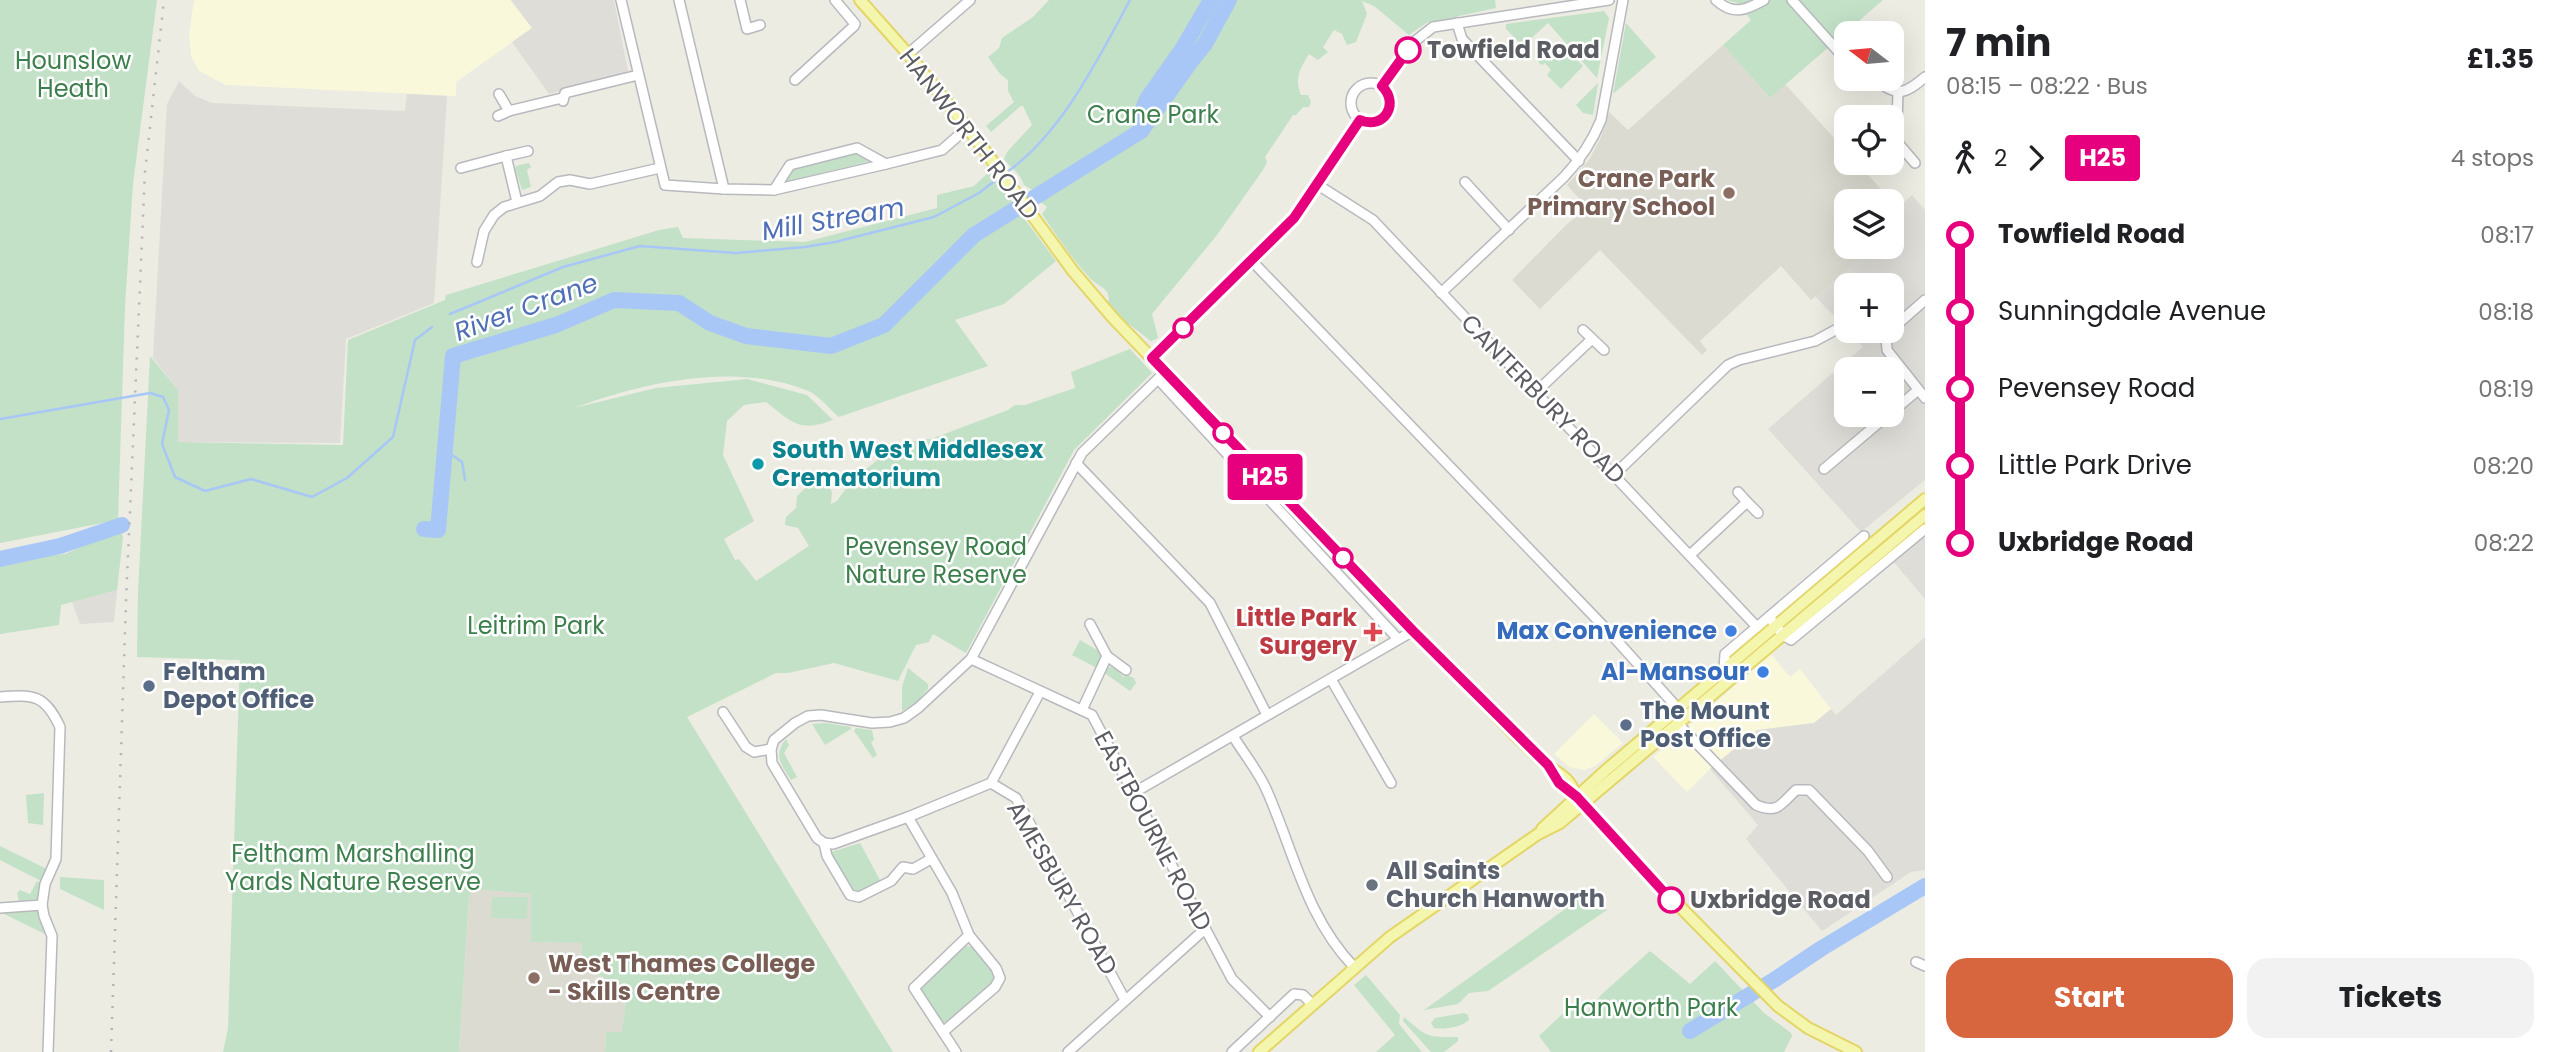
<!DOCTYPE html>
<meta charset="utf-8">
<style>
:root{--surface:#fff;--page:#f2f2f2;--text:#202124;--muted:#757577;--accent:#d7653e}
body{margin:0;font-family:Poppins,sans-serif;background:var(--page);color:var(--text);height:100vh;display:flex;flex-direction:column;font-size:26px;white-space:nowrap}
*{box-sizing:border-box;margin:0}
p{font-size:23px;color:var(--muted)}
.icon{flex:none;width:38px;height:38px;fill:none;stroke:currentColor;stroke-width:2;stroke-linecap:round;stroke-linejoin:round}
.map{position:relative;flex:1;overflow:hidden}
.details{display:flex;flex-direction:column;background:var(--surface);width:630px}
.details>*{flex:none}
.badge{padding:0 14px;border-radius:5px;font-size:24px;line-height:46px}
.needle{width:46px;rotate:286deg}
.fabs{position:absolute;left:1834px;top:21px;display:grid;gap:14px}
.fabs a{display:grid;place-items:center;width:70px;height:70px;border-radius:14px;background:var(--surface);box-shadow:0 7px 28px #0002;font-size:35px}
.map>.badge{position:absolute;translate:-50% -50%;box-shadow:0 0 0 4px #fff}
.legs{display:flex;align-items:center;gap:10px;height:77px;padding:0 21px;font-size:23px}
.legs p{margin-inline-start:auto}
.overview{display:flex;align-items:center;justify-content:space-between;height:119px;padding:0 21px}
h1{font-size:38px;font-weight:700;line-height:52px}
.cta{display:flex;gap:14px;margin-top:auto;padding:14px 21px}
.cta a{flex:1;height:80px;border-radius:21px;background:var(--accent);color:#fff;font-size:28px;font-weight:700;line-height:80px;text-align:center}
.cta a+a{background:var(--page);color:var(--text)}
ul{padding:0 21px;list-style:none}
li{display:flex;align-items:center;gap:24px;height:77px;font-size:26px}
li i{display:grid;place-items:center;width:10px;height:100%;margin:0 9px;background:currentColor}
li i::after{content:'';width:18px;height:18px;margin:-9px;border:5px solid;border-radius:50%;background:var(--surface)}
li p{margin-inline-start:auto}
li:first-child i{background:linear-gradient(#0000 50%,currentColor 0)}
li:last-child i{background:linear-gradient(currentColor 50%,#0000 0)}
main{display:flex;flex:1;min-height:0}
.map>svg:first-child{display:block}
</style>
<main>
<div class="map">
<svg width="1925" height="1052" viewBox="0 0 1925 1052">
<rect width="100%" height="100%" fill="#ecece3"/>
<g fill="#faf8da">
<path d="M194,0H510L532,28L456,82V96L226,85L199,71L191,56L189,35Z"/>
<path d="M1771,654L1790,677L1800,669L1831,709L1814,723L1757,730L1710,769L1687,792L1653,757Z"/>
<path d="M1594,714L1623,743L1595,766L1584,770L1569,767L1554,754Z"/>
</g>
<g fill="#deddd7" fill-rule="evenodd">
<path d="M511,0H614L628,72L549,94L512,42L532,28Z"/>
<path d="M179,81L195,96L212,103L405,111L407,94L447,96L434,303L346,339L340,443L177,442L178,390L153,358L167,104Z"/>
<path d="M1912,195L1925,210V480L1861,532L1768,429L1863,347L1848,331H1892V285H1846V329L1815,296L1872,247H1892V230L1906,218L1898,208ZM1846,369H1892V415H1846Z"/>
<path d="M1925,535V599L1893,561Z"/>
<path d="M117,590L114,622L80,624L72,602Z"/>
<path d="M1925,637V870L1911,872L1822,931L1746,839L1758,825L1710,769L1757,730L1814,723L1831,709L1836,715Z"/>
</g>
<g fill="#dcdbd1">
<path d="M1723,45L1770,98L1785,84L1846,151V163H1857L1892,201H1846V247H1872L1811,300L1781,266L1700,341L1707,350L1702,355L1600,250L1540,309L1512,280L1565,226L1587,207L1567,185L1589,160L1601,137L1609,112L1628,130Z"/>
<path d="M1892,202L1906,218L1892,230Z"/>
<path d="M472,889L531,894V942L582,943V964L627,992L622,1033L606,1032L605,1052H459L469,896Z"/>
</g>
<g fill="#c2e1c7">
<path d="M0,0H157L133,184L125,306L118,520L0,543Z"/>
<path d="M1049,0H1495L1496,8L1459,16L1443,22H1428L1409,35L1374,6L1362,1L1367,14L1356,42L1347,45L1342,34L1334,30L1323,47L1328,52L1318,60L1309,54C1300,69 1294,78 1301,95H1308L1311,102L1309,107H1303L1296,115H1293L1265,157L1267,162L1263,170L1217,235L1152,314L1158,338L1151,341L1122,319L1108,303C1112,288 1098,287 1090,278C1072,259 1057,236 1042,214L1047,207L1041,202L1036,192L1024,185C1020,172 1011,169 1004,159L1007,152L1032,125L1023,106H1021L991,132L986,126L1014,102L1008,91V80L1000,74L988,57L999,48L1002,38L1033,17Z"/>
<path d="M1727,0H1883L1770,98L1723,45L1751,20L1737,3Z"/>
<path d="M1604,11L1609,18L1597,78L1548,23L1523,46L1506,29V24Z"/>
<path d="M1626,23L1656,57L1613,94Z"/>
<path d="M1559,42L1583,66L1561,89L1547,75L1551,70L1545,63L1542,65L1538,62Z"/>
<path d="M1598,83L1593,115L1583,113L1576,105Z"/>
<path d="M856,152L871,161L784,182L792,169Z"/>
<path d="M529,163L531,167L527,170L531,187L522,190L515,168L516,166Z"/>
<path d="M991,170L1006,194L1056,261L1004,304L955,320L988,366L839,417C829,409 818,394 806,390C735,362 643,382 574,408L656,388L747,379L807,395L833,420C799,433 792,422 766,402L744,405L727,421L723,455L754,521L724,539L735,560L739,559L756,581L809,546L798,528L785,525L786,517L796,508L797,496L812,482L826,481L832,492L831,504L837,501C853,475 900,437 931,439L1008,410L1015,405H1025L1075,388L1071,372L1130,349L1152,373L1074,450L966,653L933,634L929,642L916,645L898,681L834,663L788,673H776L687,717L893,1052H605L606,1032H622L627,992L582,964V943L531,942V894L473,889L469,896L459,1052H223L228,1028L240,660L137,657L138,593L150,356L178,390V442L343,445L348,340L445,300L446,295L659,230L678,227L683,238L805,242L937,208V195L974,186Z"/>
<path d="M120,530L123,537L117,590L61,605L59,625L0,634V566L10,559L65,554Z"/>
<path d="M1080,640L1102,653V658L1097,668L1072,655Z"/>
<path d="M1107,666L1115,668L1123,677L1128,675L1134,678L1136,683L1130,691L1103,672Z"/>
<path d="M908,668L928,684V689L915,703L902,711V687Z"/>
<path d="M826,723L851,727V729L825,745L812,724Z"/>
<path d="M856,728L872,730L874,740L871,742L877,755L873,758L854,731Z"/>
<path d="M786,739L789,745L784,753L797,777L791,780C781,765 773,755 786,739Z"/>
<path d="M44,793L43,825L28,823L26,795Z"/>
<path d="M860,843L881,882L858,895L854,894L830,856L831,852Z"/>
<path d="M0,846L47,869L41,881L0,860Z"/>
<path d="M60,877L104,880V910L60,889Z"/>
<path d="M37,881L41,883L37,899L19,901L17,893L20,890L30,894Z"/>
<path d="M1593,889L1607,910L1488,991L1469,993L1458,1004L1424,1010Z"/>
<path d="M492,897H528L527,919L491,918Z"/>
<path d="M37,911L45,934L2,913Z"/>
<path d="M963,945L972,947L992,970L994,976L991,985L951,1021L947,1023L940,1021L922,994V988Z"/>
<path d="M1650,951L1690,984L1715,961L1764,1013L1791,1033L1792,1036L1784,1052H1551L1539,1036L1571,1006L1583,1016L1602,994Z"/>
<path d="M1366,975L1400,1015L1399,1024L1422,1052H1376L1395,1035L1354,985Z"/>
<path d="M1464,1013L1468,1015L1469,1020C1462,1027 1443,1030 1434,1028L1431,1023L1435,1018Z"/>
<path d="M1404,1017C1428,1038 1427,1037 1458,1037V1041L1444,1052H1431L1403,1021Z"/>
</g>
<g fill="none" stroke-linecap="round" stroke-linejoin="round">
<g stroke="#a9c7f6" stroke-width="2.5">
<path d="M1007,172C1062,133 1098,59 1130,0"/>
<path d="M450,314L563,267L640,246L736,253L805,247L835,242L934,217L979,193L1001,176"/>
<path d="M0,419L150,393L163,397L169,410L162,444L175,477L205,491L251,479L312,497L347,478L393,437L415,340L432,327"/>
<path d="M445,450L462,462L465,480"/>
</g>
<g stroke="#a9c7f6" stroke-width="16">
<path d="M1141,131L1140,117L1147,99L1183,48L1211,0"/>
<path d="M424,529L438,530L453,356L556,325L614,300L679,303L710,323L746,336L831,346L884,325L974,235L1141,131L1192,60L1205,44L1229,0"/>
<path d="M0,559L60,546L122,525"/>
<path d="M1690,1031L1774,980L1822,948L1925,886"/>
</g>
<defs>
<g id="minor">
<path d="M621,0L665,185L724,189"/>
<path d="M679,0L724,189L774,190L886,164L942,150L967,128"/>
<path d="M740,0L747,29L760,25"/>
<path d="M1716,0C1733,16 1746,10 1764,0"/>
<path d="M1792,0L1846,60"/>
<path d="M1457,23L1462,39L1579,161"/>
<path d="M908,54L970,0"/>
<path d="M1875,79C1897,97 1904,95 1925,77"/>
<path d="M795,80L854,26L855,24L835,0"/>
<circle cx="1371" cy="103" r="20"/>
<path d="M1382,86L1414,42L1433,27L1609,0"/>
<path d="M499,94L509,111L562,98"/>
<path d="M563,101L565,93L638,75"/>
<path d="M498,116L509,111"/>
<path d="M1892,127L1897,122L1898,92"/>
<path d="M1892,136L1915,163"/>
<path d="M461,168L506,156"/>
<path d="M1465,182L1509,230"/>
<path d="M1318,185L1373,220L1757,627"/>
<path d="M774,190L790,165L857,148L886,164"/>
<path d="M517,202L506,156L528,151"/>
<path d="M1252,261L1610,633L1673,703L1682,728L1756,805C1778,814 1780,805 1796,790H1809L1868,851L1887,877"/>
<path d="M477,262L484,231L494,215L504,207L540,196L558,182L570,180L590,184L660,168"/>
<path d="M1441,293L1564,177C1580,160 1592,142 1601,120L1623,0"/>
<path d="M1892,329L1925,300"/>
<path d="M1583,330L1604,350"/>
<path d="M1890,331L1886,336L1887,350L1925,398"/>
<path d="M1152,358L1294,218L1360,120"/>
<path d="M1158,379L1398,639"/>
<path d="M1536,392L1592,339"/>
<path d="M1892,412L1918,390"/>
<path d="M1076,463L1210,603L1267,715"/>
<path d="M1824,469L1888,415"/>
<path d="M1615,474L1728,365L1739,360L1815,341L1839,328"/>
<path d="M1747,502L1758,513"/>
<path d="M1690,555L1747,502L1738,492"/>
<path d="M1769,617L1783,635L1791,640L1925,529"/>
<path d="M1107,656L1126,670"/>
<path d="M971,659L1092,715L1232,979L1270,1017"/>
<path d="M1724,670L1725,654L1864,536"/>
<path d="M1331,679L1391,783"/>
<path d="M0,697C34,694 45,695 60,727L56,859L45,884L42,905L44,916L52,936L48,1052"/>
<path d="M1082,710L1107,656L1090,624"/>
<path d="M723,712L746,747L754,752L771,749"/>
<path d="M1233,736C1244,754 1259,772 1267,791C1294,852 1306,917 1354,967"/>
<path d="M991,783L1016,798L1125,1000"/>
<path d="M1135,792L1413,631"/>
<path d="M908,817L991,783L1040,692"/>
<path d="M824,843L827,856L850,895L859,897L891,881L903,867L913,869L931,859"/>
<path d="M0,908L42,905"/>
<path d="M1916,962L1925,966"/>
<path d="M943,1032L995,987L1000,978L996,968L969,935"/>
<path d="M956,1052L914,988L969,935L952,893L908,817L833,844L824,843L817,838L772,763L771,749L774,740L795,723L808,716L821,715L872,723L890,722L904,718L918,708L971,659L1082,453L1165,372"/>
<path d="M1068,1052L1205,929"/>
<path d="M1232,1052L1294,994L1303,995L1312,1004"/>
</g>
<g id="major">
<path d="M860,0L908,54L977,140L1073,271L1113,318L1514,734C1525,744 1536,755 1547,765C1563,777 1569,777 1577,798"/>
<path d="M1548,766L1559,783L1577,798L1627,853L1778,1006L1808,1028L1856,1052"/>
<path d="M1542,829L1605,771L1925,499"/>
<path d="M1259,1052L1390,937L1538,834L1560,823L1925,515"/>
</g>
</defs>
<use href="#minor" stroke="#b8b9be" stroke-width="12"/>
<use href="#major" stroke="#e3d666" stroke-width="14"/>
<use href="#minor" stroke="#fff" stroke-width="9"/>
<use href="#major" stroke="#f5f6ae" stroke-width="10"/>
<path stroke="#b3b4b4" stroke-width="2.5" stroke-dasharray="2 9" stroke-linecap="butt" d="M111,1052L126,601L145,172L164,0"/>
</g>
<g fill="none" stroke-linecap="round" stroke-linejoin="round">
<defs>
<path id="line-1" d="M1408,50L1382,86C1400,104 1384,130 1360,120L1294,218L1152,358L1413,631L1548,765L1559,783L1577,797L1671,900"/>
</defs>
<use href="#line-1" stroke="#fff" stroke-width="16"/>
<use href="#line-1" stroke="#e6007e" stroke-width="10"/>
</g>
<g fill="#fff" stroke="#e6007e" stroke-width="3.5">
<circle cx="1408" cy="50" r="12"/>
<circle cx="1183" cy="328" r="9"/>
<circle cx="1223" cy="433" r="9"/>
<circle cx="1343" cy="558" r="9"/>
<circle cx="1671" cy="900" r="12"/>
</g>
<g fill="#8d6e63" stroke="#fff" stroke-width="2.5">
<circle cx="1729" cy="193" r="7"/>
<circle cx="534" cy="978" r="7"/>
</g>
<circle fill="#0f9aa8" stroke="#fff" stroke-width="2.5" cx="758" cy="464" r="7"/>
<g fill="#3f7fe0" stroke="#fff" stroke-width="2.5">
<circle cx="1731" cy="631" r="7"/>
<circle cx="1763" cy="672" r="7"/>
</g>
<path fill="#e0444e" stroke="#fff" stroke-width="2.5" d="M1369.5 621.5h7v7h7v7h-7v7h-7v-7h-7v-7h7z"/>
<g fill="#5c6f8a" stroke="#fff" stroke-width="2.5">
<circle cx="149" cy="686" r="7"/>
<circle cx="1626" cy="725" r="7"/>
</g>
<circle fill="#6b7280" stroke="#fff" stroke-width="2.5" cx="1372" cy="885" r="7"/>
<g text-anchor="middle" stroke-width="5" stroke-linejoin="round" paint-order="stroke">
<g font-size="24" font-weight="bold" fill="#5b5d62" stroke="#fff" text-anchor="start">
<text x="1427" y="58">Towfield Road</text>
<text x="1690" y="908">Uxbridge Road</text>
</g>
<g font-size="24" fill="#3d7f4c" stroke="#fff">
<text x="73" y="69">Hounslow<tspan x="73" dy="28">Heath</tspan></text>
<text x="1153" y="123">Crane Park</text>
<text x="936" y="555">Pevensey Road<tspan x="936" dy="28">Nature Reserve</tspan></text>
<text x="536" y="634">Leitrim Park</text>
<text x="353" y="862">Feltham Marshalling<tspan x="353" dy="28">Yards Nature Reserve</tspan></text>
<text x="1651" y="1016">Hanworth Park</text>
</g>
<g font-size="24" fill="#5b5d62" stroke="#fff">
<text transform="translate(969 134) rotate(52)" y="8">HANWORTH ROAD</text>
<text transform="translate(1543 399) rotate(46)" y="8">CANTERBURY ROAD</text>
<text transform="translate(1153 831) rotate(62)" y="8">EASTBOURNE ROAD</text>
<text transform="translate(1062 888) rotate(60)" y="8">AMESBURY ROAD</text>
</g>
<g font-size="24" font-weight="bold" fill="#785e54" stroke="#fff" text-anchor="end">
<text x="1715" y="187">Crane Park<tspan x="1715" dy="28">Primary School</tspan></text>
<text x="548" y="972" text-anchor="start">West Thames College<tspan x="548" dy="28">- Skills Centre</tspan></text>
</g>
<g font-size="24" font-weight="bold" fill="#0d838f" stroke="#fff" text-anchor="start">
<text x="772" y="458">South West Middlesex<tspan x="772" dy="28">Crematorium</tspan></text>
</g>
<g font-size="24" font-weight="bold" fill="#be3a42" stroke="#fff" text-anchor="end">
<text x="1357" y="626">Little Park<tspan x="1357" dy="28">Surgery</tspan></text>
</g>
<g font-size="24" font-weight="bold" fill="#366cbe" stroke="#fff" text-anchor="end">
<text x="1717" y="639">Max Convenience</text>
<text x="1749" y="680">Al-Mansour</text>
</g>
<g font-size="24" font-weight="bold" fill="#4e5e75" stroke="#fff" text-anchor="start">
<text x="163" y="680">Feltham<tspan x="163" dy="28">Depot Office</tspan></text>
<text x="1640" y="719">The Mount<tspan x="1640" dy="28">Post Office</tspan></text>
</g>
<g font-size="24" font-weight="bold" fill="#5b616d" stroke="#fff" text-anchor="start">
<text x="1386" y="879">All Saints<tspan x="1386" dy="28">Church Hanworth</tspan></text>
</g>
<g font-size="26" font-style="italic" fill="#4f6fb6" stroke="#fff">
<text transform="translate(833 219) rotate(-10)" y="9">Mill Stream</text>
<text transform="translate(526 307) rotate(-20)" y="9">River Crane</text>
</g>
</g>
</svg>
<div class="fabs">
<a><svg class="needle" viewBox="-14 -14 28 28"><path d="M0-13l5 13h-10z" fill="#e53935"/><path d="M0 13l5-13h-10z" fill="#757577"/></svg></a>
<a><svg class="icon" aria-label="locate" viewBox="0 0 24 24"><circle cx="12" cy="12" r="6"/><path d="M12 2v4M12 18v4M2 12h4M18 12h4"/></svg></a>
<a><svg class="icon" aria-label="layers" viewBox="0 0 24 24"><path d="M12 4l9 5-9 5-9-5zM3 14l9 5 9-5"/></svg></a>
<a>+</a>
<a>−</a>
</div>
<b class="badge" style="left:1265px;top:477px;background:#e6007e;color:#fff">H25</b>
</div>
<section class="details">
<div class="overview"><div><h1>7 min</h1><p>08:15 – 08:22 · Bus</p></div><b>£1.35</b></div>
<div class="legs"><svg class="icon" aria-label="walk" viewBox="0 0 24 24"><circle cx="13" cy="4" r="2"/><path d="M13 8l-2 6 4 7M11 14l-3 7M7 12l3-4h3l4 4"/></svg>2<svg class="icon" aria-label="forward" viewBox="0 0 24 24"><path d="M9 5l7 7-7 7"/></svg><b class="badge" style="background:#e6007e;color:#fff">H25</b><p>4 stops</p></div>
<ul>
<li><i style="color:#e6007e"></i><b>Towfield Road</b><p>08:17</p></li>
<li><i style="color:#e6007e"></i><span>Sunningdale Avenue</span><p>08:18</p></li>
<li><i style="color:#e6007e"></i><span>Pevensey Road</span><p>08:19</p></li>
<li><i style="color:#e6007e"></i><span>Little Park Drive</span><p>08:20</p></li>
<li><i style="color:#e6007e"></i><b>Uxbridge Road</b><p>08:22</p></li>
</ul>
<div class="cta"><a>Start</a><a>Tickets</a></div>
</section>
</main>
